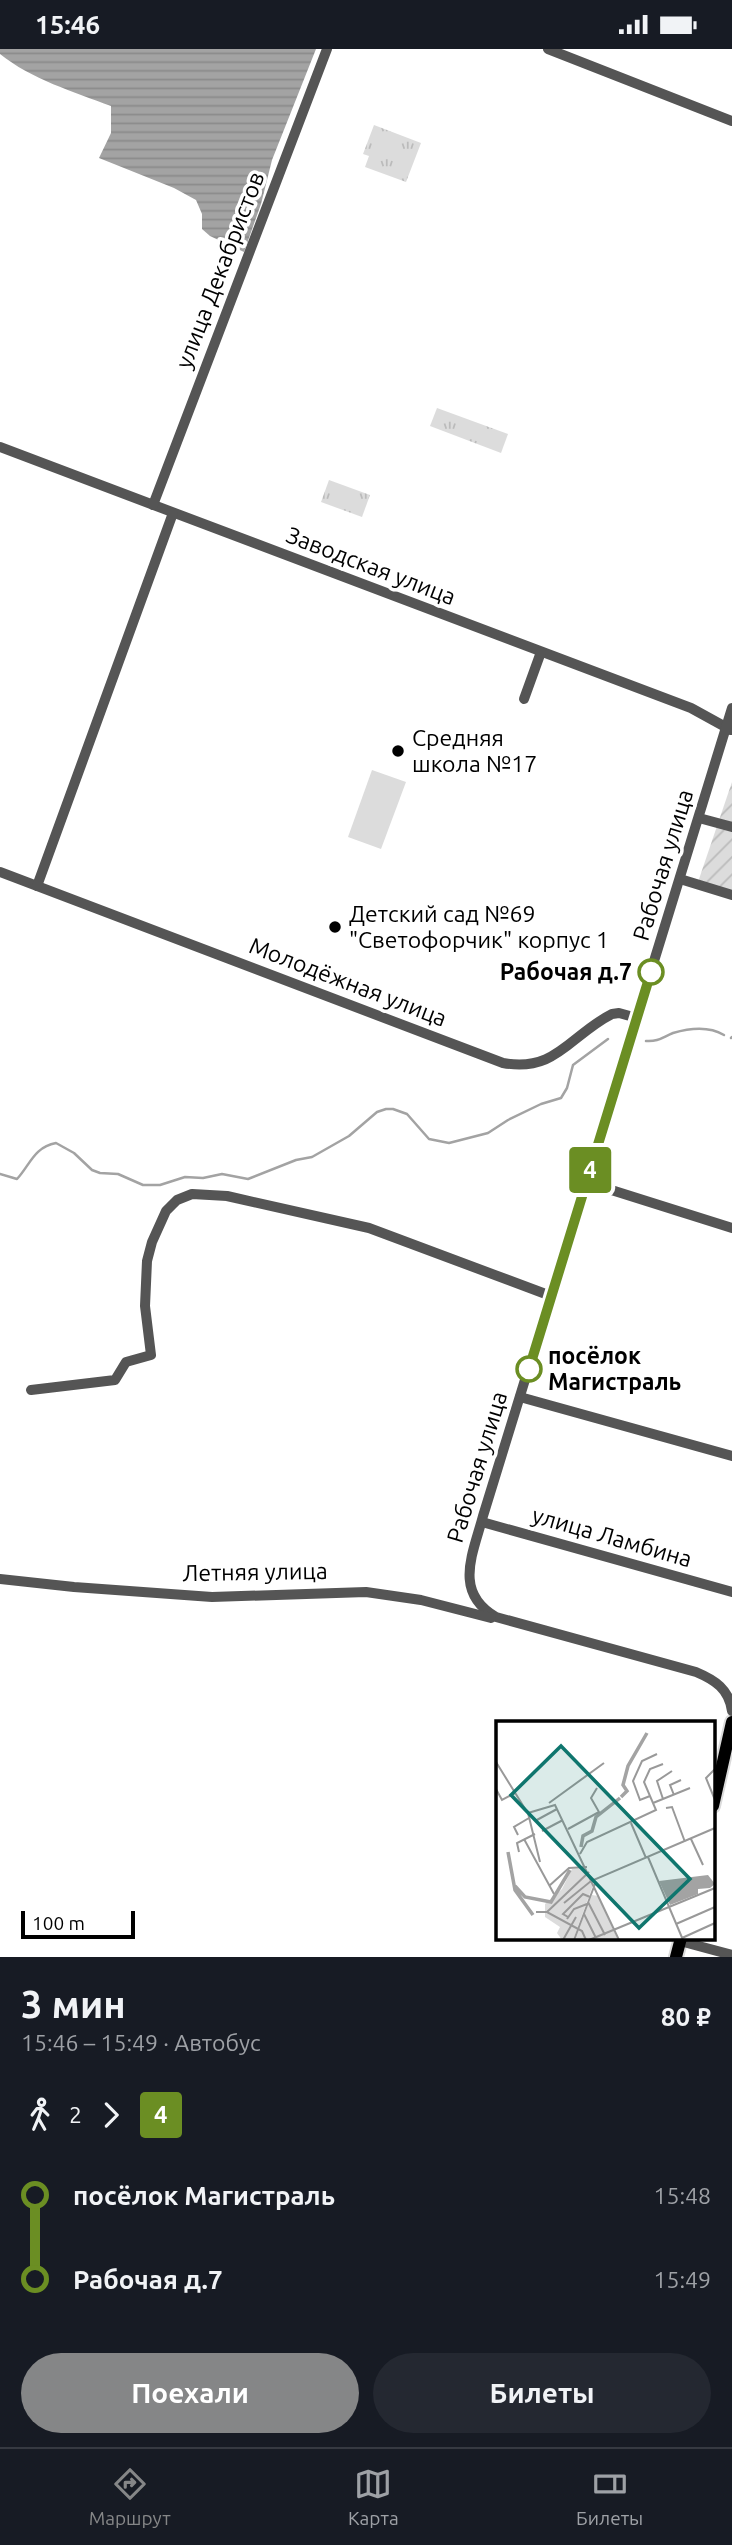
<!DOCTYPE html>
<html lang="ru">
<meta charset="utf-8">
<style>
:root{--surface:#171b24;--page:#242831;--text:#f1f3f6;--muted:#9ea1a6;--line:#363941;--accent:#858687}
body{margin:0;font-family:Ubuntu,sans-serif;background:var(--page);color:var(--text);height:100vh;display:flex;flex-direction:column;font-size:26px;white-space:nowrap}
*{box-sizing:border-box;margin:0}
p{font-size:23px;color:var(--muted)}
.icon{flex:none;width:38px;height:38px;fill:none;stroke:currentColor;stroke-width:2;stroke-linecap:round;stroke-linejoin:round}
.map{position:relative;height:1908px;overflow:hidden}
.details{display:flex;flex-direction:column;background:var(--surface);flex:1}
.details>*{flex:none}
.badge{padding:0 14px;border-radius:5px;font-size:24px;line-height:46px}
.scale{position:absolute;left:21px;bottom:18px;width:114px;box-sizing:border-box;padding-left:7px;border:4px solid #000;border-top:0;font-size:19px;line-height:24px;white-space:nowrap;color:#000;-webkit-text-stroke:5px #fff;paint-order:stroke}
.map>.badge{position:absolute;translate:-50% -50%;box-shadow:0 0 0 4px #fff}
.legs{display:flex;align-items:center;gap:10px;height:77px;padding:0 21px;font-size:23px}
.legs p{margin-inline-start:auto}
.overview{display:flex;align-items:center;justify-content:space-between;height:119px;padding:0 21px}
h1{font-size:38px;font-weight:700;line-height:52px}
.primary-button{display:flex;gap:14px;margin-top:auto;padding:14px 21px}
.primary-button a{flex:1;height:80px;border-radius:42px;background:var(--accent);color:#fff;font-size:28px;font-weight:700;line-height:80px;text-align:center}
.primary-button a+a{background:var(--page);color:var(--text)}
ul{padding:0 21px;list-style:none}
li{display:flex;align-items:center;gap:24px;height:84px;font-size:26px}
li i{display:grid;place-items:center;width:10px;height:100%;margin:0 9px;background:currentColor}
li i::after{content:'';width:18px;height:18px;margin:-9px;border:5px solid;border-radius:50%;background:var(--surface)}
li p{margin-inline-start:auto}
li:first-child i{background:linear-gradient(#0000 50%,currentColor 0)}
li:last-child i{background:linear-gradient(currentColor 50%,#0000 0)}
.status{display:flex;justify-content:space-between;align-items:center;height:49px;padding:0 35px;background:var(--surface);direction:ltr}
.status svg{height:19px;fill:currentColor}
.tabs{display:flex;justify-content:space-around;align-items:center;height:98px;border-top:2px solid var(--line);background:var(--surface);font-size:19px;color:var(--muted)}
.tabs a{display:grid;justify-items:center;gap:4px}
.tabs .current{color:var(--accent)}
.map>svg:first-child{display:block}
</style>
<div class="status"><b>15:46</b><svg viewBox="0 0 49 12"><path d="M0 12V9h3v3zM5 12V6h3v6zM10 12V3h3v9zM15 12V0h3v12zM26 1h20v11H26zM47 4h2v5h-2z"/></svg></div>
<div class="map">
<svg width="732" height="1908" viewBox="0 0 732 1908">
<defs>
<pattern id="park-tufts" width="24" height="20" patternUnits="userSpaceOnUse" patternTransform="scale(1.75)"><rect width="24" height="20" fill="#dcdcdc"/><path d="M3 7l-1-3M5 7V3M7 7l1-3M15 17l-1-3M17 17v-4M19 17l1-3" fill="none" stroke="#bbb"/></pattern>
<pattern id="garden-furrows" width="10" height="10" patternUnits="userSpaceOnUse" patternTransform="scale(1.75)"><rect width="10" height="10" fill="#dcdcdc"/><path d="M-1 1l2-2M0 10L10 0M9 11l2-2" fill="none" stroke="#bbb"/></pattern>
<pattern id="water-rules" width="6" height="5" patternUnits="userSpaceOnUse" patternTransform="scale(1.75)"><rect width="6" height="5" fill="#a3a3a3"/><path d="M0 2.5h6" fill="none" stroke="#8b8b8b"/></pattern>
</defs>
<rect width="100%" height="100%" fill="#fff"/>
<path fill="#dcdcdc" d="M372,721L406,733L381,800L348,788Z"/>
<g fill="url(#park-tufts)">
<path d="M374,76L421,94L406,133L365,118L369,107L363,105Z"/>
<path d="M437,359L508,385L501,404L430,377Z"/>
<path d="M329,431L370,446L362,468L321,453Z"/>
</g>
<path fill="url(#garden-furrows)" d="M732,733V843L698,833Z"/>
<path fill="url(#water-rules)" d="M0,0H316L272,111L261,155L244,203L210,187L202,180V165L196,151L174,139L99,109L111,84V57C74,43 31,30 0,5Z"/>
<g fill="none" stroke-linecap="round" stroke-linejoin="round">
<g stroke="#a3a3a3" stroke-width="2.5">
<path d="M731,989L732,988"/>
<path d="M646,992C658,993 663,988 673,984C690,979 709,977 724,986"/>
<path d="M0,1125L17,1130C30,1116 34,1098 56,1094L74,1104L92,1121L100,1124L118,1125L143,1136H160L185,1128L203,1129L222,1125L248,1130L296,1111L312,1108L349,1087L377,1063L386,1060H393L407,1065L429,1090L449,1094L488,1084L508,1071L541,1055L561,1049L567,1039L573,1016L608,990"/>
</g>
<defs>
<g id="major">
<path d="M713,1757L732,1673"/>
<path d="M676,1908L681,1889"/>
</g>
</defs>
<use href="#major" stroke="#dbdbdb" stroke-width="16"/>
<g stroke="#555" stroke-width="10">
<path d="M548,0L732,72"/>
<path d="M0,398L691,659L731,681"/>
<path d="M153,456L327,0"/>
<path d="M524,650L541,603"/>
<path d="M732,659L483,1467C473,1505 453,1543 496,1568L696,1623C715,1631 729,1640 732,1662"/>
<path d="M699,769L732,778"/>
<path d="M0,823L503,1014C556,1024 570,986 612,965L619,964L637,969"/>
<path d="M680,830L732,846"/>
<path d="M37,837L173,464"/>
<path d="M586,1133L732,1179"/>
<path d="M31,1341L115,1331L126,1313L151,1306L145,1257L147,1212L152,1193L166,1162L177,1151L192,1145L227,1147L369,1179L551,1247"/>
<path d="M520,1348L732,1407"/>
<path d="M482,1473L732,1543"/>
<path d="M0,1530L74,1538L212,1548L366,1543L421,1551L491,1569"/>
<path d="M680,1892L732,1906"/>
</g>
<use href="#major" stroke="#000" stroke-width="12"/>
</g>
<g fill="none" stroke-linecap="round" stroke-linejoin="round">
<defs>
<path id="line-1" d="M529,1320L651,923"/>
</defs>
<use href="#line-1" stroke="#fff" stroke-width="16"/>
<use href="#line-1" stroke="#6b8e23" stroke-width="10"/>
</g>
<g fill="#000" stroke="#fff" stroke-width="2.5">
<circle cx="398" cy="702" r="7"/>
<circle cx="335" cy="878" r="7"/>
</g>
<g fill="#fff" stroke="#6b8e23" stroke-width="3.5">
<circle cx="651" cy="923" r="12"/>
<circle cx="529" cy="1320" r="12"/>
</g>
<g text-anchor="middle" stroke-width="7" stroke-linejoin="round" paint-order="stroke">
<g font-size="23" fill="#000" stroke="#fff">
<text transform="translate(220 221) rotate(-69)" y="8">улица Декабристов</text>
<text transform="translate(371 517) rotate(21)" y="8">Заводская улица</text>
<text transform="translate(663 816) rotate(-73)" y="8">Рабочая улица</text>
<text transform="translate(348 933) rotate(21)" y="8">Молодёжная улица</text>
<text transform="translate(477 1418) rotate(-73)" y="8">Рабочая улица</text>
<text transform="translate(612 1488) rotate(16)" y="8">улица Ламбина</text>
<text transform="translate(255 1523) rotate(-1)" y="8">Летняя улица</text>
</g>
<g font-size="23" fill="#000" stroke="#fff" text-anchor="start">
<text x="412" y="697">Средняя<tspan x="412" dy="26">школа №17</tspan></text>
<text x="349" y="873">Детский сад №69<tspan x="349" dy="26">"Светофорчик" корпус 1</tspan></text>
</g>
<g font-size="23" font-weight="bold" fill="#000" stroke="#fff" text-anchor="end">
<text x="632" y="931">Рабочая д.7</text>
<text x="548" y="1315" text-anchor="start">посёлок<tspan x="548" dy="26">Магистраль</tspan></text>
</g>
</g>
<g transform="translate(496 1672)">
<rect width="219" height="219" fill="#fff"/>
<path d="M89,147L97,164L77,219H66L61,212L64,206L49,196V183L66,168L76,148ZM96,174L102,175L122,219H78Z" fill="#dcdcdc"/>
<path d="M212,154L219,163L214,167L202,168V173L174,184L163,160Z" fill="#a3a3a3"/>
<path fill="none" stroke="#a3a3a3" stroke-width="3.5" d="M125,76L131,70L127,64L132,45L151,12M85,126L87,115L96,110L100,96L124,77M12,131L19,169L37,194M19,165L29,176L55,181L74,149"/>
<path fill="none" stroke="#999" stroke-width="2" d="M0,41L31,91M219,48L210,57L219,79M0,68L6,79L19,72M178,74L174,64L185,59M154,75L144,79L137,60L146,40L161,33M167,78L161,60L176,50M53,82L108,42M157,82L194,67M170,87L176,86L189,121M32,92L59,84L123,219M32,92L44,141M39,100L61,88M135,102L150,137M72,108L103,91L95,77L101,67M46,110L67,99M22,114L18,106L33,97M28,118L58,173M195,118L207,144M23,131L21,122L39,113M84,133L91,121L160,89L148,61L154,48L167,43M152,136L187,219M53,165L73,147L91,146M92,181L109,214M68,182L95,160L219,107M40,191H51L86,210L90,219M51,191L93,151M88,193L100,217M72,196L67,193L87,173L94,176M71,198L78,188L91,183M180,203L219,186M186,217L219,202M67,219L80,196M78,219L99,163M93,219L219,167"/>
<path fill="#0f766e" fill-opacity="0.15" stroke="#0f766e" stroke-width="3.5" d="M65,25L194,158L143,207L15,74Z"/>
<rect width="219" height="219" fill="none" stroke="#000" stroke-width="3.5"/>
</g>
</svg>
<div class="scale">100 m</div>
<b class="badge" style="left:590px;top:1121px;background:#6b8e23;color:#fff">4</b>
</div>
<section class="details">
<div class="overview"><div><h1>3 мин</h1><p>15:46 – 15:49 · Автобус</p></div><b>80 ₽</b></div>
<div class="legs"><svg class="icon" aria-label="walk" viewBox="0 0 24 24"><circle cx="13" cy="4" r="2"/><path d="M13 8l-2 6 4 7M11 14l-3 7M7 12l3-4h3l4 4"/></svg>2<svg class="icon" aria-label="forward" viewBox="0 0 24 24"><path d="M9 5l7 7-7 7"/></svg><b class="badge" style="background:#6b8e23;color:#fff">4</b></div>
<ul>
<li><i style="color:#6b8e23"></i><b>посёлок Магистраль</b><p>15:48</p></li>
<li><i style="color:#6b8e23"></i><b>Рабочая д.7</b><p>15:49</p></li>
</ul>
<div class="primary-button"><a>Поехали</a><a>Билеты</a></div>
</section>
<nav class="tabs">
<a class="current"><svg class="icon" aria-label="directions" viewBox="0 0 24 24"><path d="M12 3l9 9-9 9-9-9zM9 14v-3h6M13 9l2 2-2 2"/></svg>Маршрут</a>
<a><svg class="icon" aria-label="map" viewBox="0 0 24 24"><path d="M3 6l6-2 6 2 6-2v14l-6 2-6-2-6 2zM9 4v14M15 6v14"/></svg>Карта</a>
<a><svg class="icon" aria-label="tickets" viewBox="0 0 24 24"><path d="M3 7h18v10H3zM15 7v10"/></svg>Билеты</a>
</nav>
